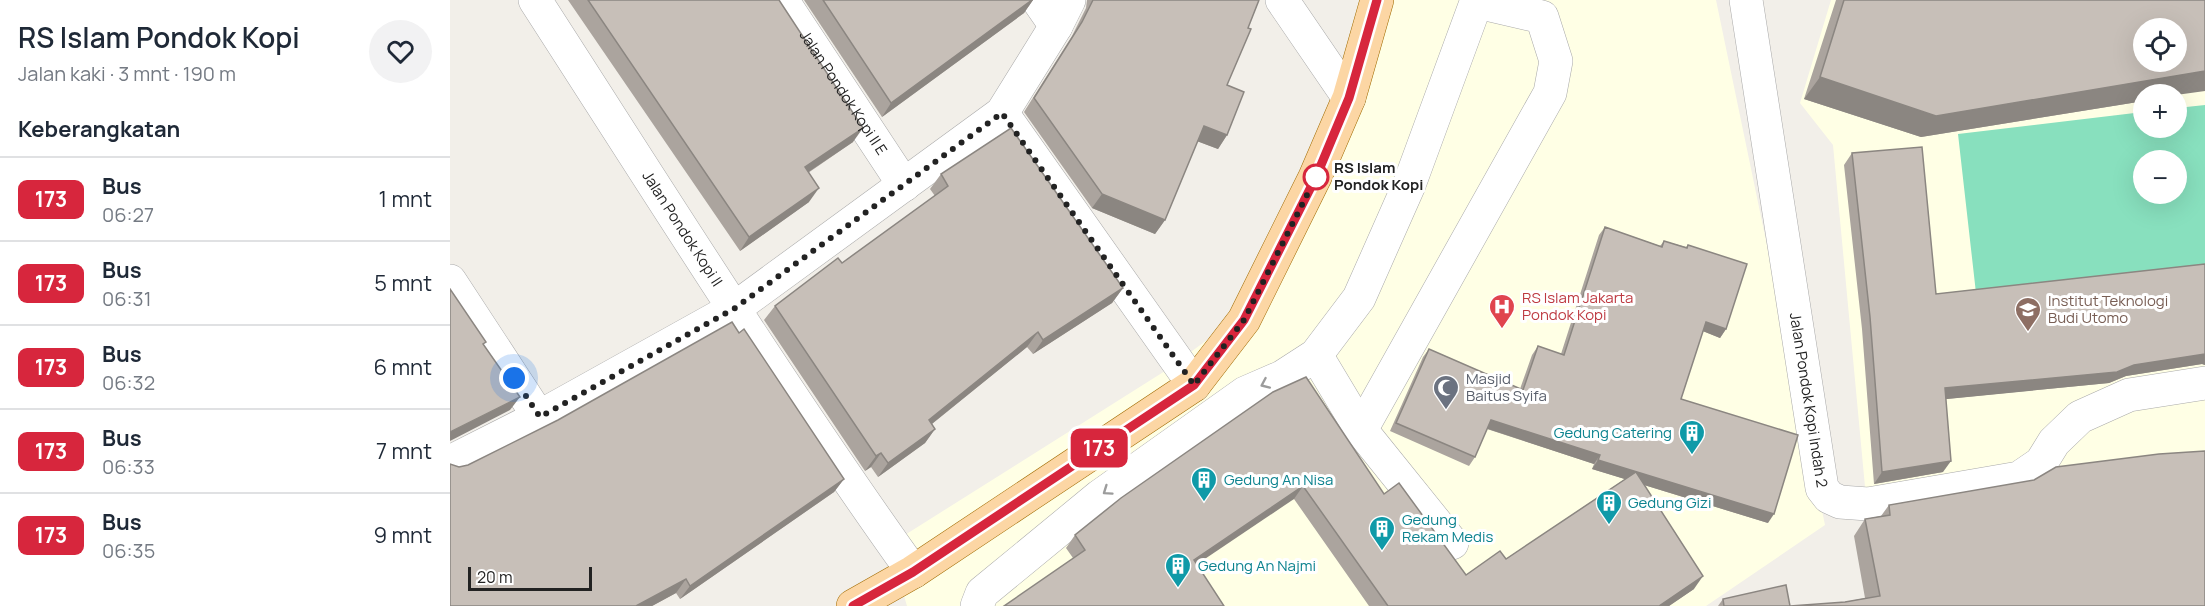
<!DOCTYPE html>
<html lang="id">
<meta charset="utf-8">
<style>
:root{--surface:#fff;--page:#f2f2f3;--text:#1f2937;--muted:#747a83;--line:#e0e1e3}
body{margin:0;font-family:Manrope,sans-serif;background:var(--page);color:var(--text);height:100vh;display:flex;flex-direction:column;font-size:22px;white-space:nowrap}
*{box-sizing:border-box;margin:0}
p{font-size:20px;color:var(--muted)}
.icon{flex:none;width:33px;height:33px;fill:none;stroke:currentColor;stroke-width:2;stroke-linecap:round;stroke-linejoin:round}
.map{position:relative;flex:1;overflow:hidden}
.drawer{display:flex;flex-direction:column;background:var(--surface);width:450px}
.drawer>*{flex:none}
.badge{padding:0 12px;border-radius:9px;font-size:21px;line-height:39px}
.controls{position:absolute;left:1683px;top:18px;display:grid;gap:12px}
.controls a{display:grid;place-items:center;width:54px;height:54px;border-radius:50%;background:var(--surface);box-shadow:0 6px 24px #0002;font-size:30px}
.scale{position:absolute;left:18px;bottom:15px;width:124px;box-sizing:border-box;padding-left:6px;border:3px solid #222;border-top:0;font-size:16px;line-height:21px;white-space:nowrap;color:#222;-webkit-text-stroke:4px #fff;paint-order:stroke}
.you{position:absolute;width:30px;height:30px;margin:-15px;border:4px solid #fff;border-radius:50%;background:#1a73e8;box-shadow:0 0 0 9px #1a73e833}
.map>.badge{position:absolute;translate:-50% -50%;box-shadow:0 0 0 3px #fff}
h2{padding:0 18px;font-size:22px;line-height:54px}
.round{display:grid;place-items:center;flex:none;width:63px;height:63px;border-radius:32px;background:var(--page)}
.overview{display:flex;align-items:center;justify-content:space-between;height:102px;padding:0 18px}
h1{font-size:28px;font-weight:600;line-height:45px}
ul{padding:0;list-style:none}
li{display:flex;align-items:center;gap:18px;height:84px;padding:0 18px;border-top:2px solid var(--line)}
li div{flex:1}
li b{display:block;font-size:22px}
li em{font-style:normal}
li .badge{min-width:66px;font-weight:700;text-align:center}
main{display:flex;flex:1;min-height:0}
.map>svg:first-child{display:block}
</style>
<main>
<section class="drawer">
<div class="overview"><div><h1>RS Islam Pondok Kopi</h1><p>Jalan kaki · 3 mnt · 190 m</p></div><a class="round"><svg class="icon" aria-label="heart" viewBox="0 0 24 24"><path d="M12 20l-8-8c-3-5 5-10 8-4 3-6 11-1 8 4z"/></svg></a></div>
<h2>Keberangkatan</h2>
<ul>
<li><span class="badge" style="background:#d7263d;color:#fff">173</span><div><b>Bus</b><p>06:27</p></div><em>1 mnt</em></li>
<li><span class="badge" style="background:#d7263d;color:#fff">173</span><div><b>Bus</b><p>06:31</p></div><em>5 mnt</em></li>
<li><span class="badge" style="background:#d7263d;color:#fff">173</span><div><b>Bus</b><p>06:32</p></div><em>6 mnt</em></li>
<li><span class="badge" style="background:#d7263d;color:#fff">173</span><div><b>Bus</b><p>06:33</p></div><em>7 mnt</em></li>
<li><span class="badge" style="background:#d7263d;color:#fff">173</span><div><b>Bus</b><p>06:35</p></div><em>9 mnt</em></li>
</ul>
</section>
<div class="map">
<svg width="1755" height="606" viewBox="0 0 1755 606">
<rect width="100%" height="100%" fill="#f2efe9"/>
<g fill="#ffffe5" fill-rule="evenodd">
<path d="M922,0H1266L1375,525L1256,606H457L439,545L715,371L826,289Z"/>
<path d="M1381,0H1755V606L1417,508L1383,145L1350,103ZM1694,28H1726V62H1694ZM1694,94H1726V128H1694ZM1694,160H1726V194H1694Z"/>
</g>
<path fill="#88e0be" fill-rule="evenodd" d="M1755,105V266L1526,293L1508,134L1693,112L1694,128H1726L1727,108ZM1694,160H1726V194H1694Z"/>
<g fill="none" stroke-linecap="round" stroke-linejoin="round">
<defs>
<g id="minor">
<path id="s1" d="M85,0C209,192 330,386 463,572"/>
<path id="s2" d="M332,0L454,185"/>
<path d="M588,0L606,26"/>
<path d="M832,0L899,98"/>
<path id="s3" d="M1296,0L1372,488L1379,497L1390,502L1418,504L1569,478L1591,463L1604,442L1630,417L1679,395L1755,383"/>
<path d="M552,113L744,385"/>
<path d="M0,281L89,417"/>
<path d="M866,355L911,430"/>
<path d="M0,462L89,417L285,308L552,113L606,26L619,0"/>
<path d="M1002,543L911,430L1100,93L1106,61L1092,17L1027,2"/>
<path d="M527,606L532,593L650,496L795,393L832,377L866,355L909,298L959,185L1027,0"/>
</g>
<path id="major" d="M403,606L463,572L744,385L794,320L865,177L899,98L927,0"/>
</defs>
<use href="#minor" stroke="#a9a9a9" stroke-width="34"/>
<use href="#major" stroke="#a06b00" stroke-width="34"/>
<use href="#minor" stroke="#fff" stroke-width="33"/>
<use href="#major" stroke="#fcd6a4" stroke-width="33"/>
</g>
<g fill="#aba49e">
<path d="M118,0H329L403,142L358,173L359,202L290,251Z"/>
<path d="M354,0H583L574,13L432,117Z"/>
<path d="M637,0H809L798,28L777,85V135L768,149L747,141L715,220L705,234L642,208L574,112L622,36L636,8Z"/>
<path d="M1386,0H1755L1694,94V101L1471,137L1354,99Z"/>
<path d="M1402,153L1486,294L1755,264V365L1752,364L1676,376L1659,383L1496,399L1493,472L1424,484L1412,329L1394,165Z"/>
<path d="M491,174L673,288L662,303L583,354L577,347L482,424L485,429L475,443L428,477L421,467L415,471L314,320L325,306L392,263L485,196L480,189Z"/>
<path d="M1155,227L1210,246L1214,241L1236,247L1238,245L1276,329L1270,338L1253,331L1231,399L1318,523L1194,485L1244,589L1219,606H919L844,499L623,558L616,548L625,535L823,392L934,494L1016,575L1056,559L1175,479L1142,469L1144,464L1037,429L1025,457L1019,466L940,431L973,357L979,349L1070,389L1082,355L1088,346L1111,354L1149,235Z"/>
<path d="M289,333L394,479L384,492L230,599L226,593L202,606H0L9,467L18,465Z"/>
<path d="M1439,505L1755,606L1395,602L1415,598L1404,536L1415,519L1431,516Z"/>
<path d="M1273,599L1340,606H1268Z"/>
</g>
<g fill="#8b8681">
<path d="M582,0H583L574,13L432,117L441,103Z"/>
<path d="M1755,71V91L1726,95V94H1694V101L1471,137L1354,99L1370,77Z"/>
<path d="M754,126L777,135L768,149L744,140Z"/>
<path d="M413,128L403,142L345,181L355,167Z"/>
<path d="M369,188L359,202L290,251L299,237Z"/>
<path d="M652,194L715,220L705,234L642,208Z"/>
<path d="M673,288L662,303L583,354L593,340Z"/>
<path d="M1256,322L1276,329L1270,338L1250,330Z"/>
<path d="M588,332L577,347L468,435L479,420Z"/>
<path d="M1755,354V365L1752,364L1676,376L1659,383L1487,400L1495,388Z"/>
<path d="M70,397L60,410L0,441V432Z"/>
<path d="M1041,420L1150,455L1144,464L1035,428Z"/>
<path d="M485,429L475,443L428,477L438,463Z"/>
<path d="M431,453L421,467L415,471L426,456Z"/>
<path d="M1148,460L1324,514L1318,523L1142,469Z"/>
<path d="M1501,461L1493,472L1424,484L1432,472Z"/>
<path d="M394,479L384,492L230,599L240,586Z"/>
<path d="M853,486L844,499L734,573L744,560Z"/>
<path d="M1253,576L1244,589L1219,606H1209Z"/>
<path d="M236,579L226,593L202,606H186Z"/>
</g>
<g fill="#c7bfb8" stroke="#8b8681" stroke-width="1.5" fill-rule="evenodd">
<path d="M138,0H329L413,128L355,167L369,188L299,237Z"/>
<path d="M373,0H582L441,103Z"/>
<path d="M643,0H809L798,28L801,29L777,85L794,92L777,135L754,126L715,220L652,194L584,98L632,22Z"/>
<path d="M1394,0H1755V71L1486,116L1370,77ZM1694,28H1726V62H1694Z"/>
<path d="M561,128L673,288L593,340L588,332L479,420L485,429L438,463L431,453L426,456L325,306L388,258L392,263L498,186L491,174Z"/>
<path d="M1472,147L1486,294L1755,264V354L1684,365L1667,372L1495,388L1501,461L1432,472L1420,317L1402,153Z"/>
<path d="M1155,227L1212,247L1214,241L1237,248L1238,245L1297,264L1276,329L1256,322L1231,399L1348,435L1324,514L1148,460L1150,455L1041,420L1025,457L946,423L979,349L1073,390L1088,346L1114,355Z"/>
<path d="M0,289L36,342L33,344L70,397L0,432Z"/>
<path d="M282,322L289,333L294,329L394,479L240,586L236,579L186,606H0V464L9,467L18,465L108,420Z"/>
<path d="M856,377L934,494L949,483L1016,575L1050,551L1056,559L1186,472L1253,576L1209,606H938L853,486L744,560L774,606H554L635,550L625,535L671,498L823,392Z"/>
<path d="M1755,451V606H1340L1395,602L1430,596L1415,519L1440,515L1439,505L1584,480L1606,467L1709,454Z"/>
<path d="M1336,585L1340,606H1274L1273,599Z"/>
</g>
<defs><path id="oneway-chevron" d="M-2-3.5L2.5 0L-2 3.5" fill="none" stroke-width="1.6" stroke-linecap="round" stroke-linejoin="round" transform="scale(1.5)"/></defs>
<g stroke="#9c9c9c">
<use href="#oneway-chevron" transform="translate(815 384) rotate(156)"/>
<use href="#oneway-chevron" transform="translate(657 491) rotate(145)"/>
</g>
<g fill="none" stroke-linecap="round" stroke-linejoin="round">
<defs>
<path id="line" d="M403,606L463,572L744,385L794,320L866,177L899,98L927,0"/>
</defs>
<use href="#line" stroke="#fff" stroke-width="14"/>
<use href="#line" stroke="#d7263d" stroke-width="9"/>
<path stroke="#222" stroke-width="6" stroke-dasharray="0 10.8" d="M64,378L90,417L285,308L552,113L744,385L794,320L866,177"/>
</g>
<defs>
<symbol id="hospital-pin" viewBox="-11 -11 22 30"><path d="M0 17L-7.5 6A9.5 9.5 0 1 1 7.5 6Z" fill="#e0444e" stroke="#fff"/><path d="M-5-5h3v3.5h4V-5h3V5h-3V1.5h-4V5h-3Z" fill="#fff"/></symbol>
<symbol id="university-pin" viewBox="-11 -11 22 30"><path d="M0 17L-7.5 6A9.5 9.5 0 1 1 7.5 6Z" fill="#8d6e63" stroke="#fff"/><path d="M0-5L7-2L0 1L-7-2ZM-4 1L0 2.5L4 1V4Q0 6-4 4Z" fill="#fff"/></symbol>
<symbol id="mosque-pin" viewBox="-11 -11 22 30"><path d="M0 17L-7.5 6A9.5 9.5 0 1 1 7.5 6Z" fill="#6b7280" stroke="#fff"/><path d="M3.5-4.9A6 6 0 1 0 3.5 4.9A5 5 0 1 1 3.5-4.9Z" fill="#fff"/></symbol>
<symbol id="building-pin" viewBox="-11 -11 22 30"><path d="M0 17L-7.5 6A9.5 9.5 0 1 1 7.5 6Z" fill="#0f9aa8" stroke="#fff"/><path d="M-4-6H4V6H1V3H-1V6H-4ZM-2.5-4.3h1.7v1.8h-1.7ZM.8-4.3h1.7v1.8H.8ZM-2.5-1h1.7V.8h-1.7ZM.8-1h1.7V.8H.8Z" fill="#fff"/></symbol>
</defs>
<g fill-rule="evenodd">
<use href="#hospital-pin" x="1037" y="292" width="30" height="40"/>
<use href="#university-pin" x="1563" y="295" width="30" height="40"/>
<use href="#mosque-pin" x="981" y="373" width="30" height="40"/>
<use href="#building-pin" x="1227" y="418" width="30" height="40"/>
<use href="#building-pin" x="739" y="465" width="30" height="40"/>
<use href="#building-pin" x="1144" y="488" width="30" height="40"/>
<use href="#building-pin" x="917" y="514" width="30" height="40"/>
<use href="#building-pin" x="713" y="551" width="30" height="40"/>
</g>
<circle fill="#fff" stroke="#d7263d" stroke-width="3" cx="866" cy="177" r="12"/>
<g text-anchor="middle" stroke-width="6" stroke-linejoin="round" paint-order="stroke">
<g font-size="15" fill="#222" stroke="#fff">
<text dy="5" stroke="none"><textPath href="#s2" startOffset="111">Jalan Pondok Kopi II E</textPath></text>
<text dy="5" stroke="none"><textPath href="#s1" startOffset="272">Jalan Pondok Kopi II</textPath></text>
<text dy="5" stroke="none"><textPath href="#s3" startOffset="405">Jalan Pondok Kopi Indah 2</textPath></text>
</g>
<g font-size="15" font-weight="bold" fill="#222" stroke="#fff" text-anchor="start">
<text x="884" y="173">RS Islam<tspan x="884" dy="17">Pondok Kopi</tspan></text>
</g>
<g font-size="15" fill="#be3a42" stroke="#fff" text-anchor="start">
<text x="1072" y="303">RS Islam Jakarta<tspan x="1072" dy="17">Pondok Kopi</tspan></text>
</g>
<g font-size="15" fill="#785e54" stroke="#fff" text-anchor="start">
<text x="1598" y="306">Institut Teknologi<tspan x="1598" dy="17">Budi Utomo</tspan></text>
</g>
<g font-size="15" fill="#5b616d" stroke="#fff" text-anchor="start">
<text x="1016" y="384">Masjid<tspan x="1016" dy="17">Baitus Syifa</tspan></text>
</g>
<g font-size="15" fill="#0d838f" stroke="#fff" text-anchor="start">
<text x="1222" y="438" text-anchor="end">Gedung Catering</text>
<text x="774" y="485">Gedung An Nisa</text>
<text x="1178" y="508">Gedung Gizi</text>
<text x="952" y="525">Gedung<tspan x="952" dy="17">Rekam Medis</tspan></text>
<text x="748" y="571">Gedung An Najmi</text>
</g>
</g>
</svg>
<div class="controls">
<a><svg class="icon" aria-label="locate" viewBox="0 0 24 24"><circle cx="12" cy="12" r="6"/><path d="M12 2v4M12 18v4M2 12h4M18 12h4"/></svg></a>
<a>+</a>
<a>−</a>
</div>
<div class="scale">20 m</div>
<div class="you" style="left:64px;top:378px"></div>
<b class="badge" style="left:649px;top:448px;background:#d7263d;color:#fff">173</b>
</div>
</main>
